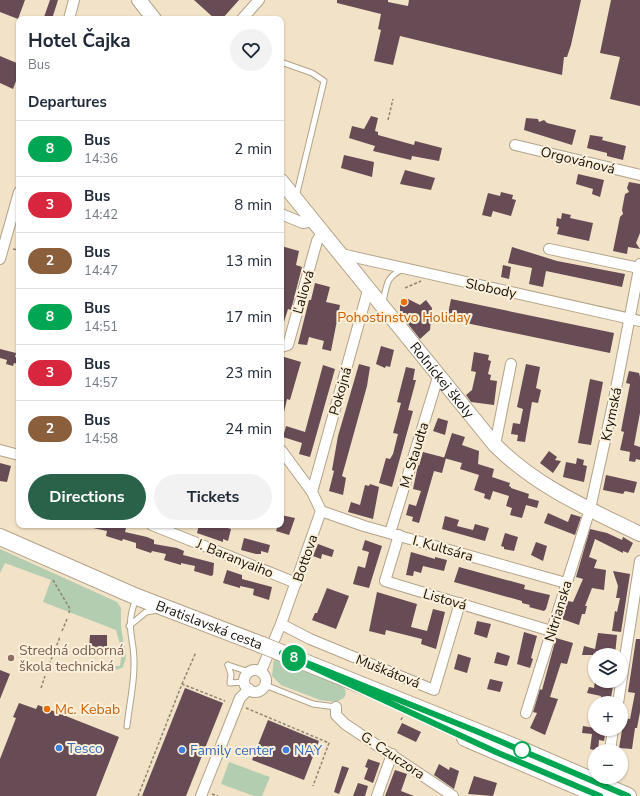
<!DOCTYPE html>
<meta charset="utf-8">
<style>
:root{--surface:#fff;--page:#f2f2f3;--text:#1f2937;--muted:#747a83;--line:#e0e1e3;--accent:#2a6249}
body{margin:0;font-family:"Nunito Sans",sans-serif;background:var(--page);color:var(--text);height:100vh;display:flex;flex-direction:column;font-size:15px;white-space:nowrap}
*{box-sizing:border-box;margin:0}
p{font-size:13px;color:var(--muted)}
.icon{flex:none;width:22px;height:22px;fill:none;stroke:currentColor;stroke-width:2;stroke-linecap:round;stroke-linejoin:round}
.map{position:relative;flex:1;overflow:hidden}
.details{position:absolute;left:16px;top:16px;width:268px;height:512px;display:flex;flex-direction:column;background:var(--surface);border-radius:8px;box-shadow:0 1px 3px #0004}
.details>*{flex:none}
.badge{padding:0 8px;border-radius:13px;font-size:14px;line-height:26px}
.buttons{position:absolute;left:588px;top:648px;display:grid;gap:8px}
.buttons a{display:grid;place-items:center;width:40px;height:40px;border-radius:50%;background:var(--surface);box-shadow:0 1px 3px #0004;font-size:20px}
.map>.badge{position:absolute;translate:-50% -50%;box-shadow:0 0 0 2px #fff}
h2{padding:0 12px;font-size:15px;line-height:36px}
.round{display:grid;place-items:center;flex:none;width:42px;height:42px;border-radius:21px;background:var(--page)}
.overview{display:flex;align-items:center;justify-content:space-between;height:68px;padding:0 12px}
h1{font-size:19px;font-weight:700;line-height:30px}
.cta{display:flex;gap:8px;margin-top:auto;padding:8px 12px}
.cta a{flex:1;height:46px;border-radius:24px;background:var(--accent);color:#fff;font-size:16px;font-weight:700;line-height:46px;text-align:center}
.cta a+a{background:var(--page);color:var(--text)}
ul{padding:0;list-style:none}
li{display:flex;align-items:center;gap:12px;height:56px;padding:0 12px;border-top:1px solid var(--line)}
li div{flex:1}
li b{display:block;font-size:15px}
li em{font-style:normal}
li .badge{min-width:44px;font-weight:700;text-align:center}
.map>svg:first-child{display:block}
</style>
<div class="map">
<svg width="640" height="796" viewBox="0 0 640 796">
<rect width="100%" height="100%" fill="#f2e2c7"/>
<g fill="#b2cdb0">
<path d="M0,549L117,602L121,608V627L126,657L123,667L117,670L114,666H120L122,652L116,630L43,602L51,580L5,563L0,573Z"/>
<path d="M274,659L341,686C346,689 347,692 344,698L336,702L320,700L281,685L272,676Z"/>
<path d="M229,762L270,777L262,796H254L221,784Z"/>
</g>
<g fill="#674b55">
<path d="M0,0H25L18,19L0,12Z"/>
<path d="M50,0H58L52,19L44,17Z"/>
<path d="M194,0H239L222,19H215Z"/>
<path d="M337,0H388V2L408,6L409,0H581L571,45L567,57H564L562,75L400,36L393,65L374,61L381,30L378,29L381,14L337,3Z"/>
<path d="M611,0H640V106L610,99L620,57L600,53Z"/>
<path d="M0,56L19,64V73L13,89L0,83Z"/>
<path d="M371,116L378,118L375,131L378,132V135L414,145L415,141L442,148L439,161L412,156L411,160L373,151L375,146L349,138L352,126L364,129Z"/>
<path d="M526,118L538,119L539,122L544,120L547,123L576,130L572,145L524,130Z"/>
<path d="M590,135L603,137L602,140L626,146L623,160L607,156V153L587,148Z"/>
<path d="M344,155L374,162L372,177L341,168Z"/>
<path d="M405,170L435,178L431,190L400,184Z"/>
<path d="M578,174L604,180L600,197L592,194L593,189L576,184Z"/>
<path d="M629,182L640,184V233L636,243L640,249L628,247L627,254L613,251L620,217L623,214L622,210L625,194L629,192L627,188Z"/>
<path d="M501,192L513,195L512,199L516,200L511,216L493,211L491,217L482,215L488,193L500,196Z"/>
<path d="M562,213L571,215L570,218L593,223L589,241L557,234L559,227L556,226L557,218L561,219Z"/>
<path d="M281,246L299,251L296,265L302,267L291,310L288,309L283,325H281Z"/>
<path d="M512,247L557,261L625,274L622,287L546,271L543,287L529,284L532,268L508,263Z"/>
<path d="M503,265L511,267L509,279L501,277Z"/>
<path d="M315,283L330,287L326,302L340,305L331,351L322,349L324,341L309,337L307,345L298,344L309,300H311Z"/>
<path d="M402,299H408L420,305L426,300L432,308L430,330L420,339L400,314V305Z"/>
<path d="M451,299L614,333L610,353L447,319Z"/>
<path d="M381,346L394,350L390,367L386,366L385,368L376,364Z"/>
<path d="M0,349L16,353L15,357L19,358L18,364L14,363L13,366L6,364L7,360L0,358Z"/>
<path d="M474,352L489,355L488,360L491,361L488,374L491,375L490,380L497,381L494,405L471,402L466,395L472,390L476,372L471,371Z"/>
<path d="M281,356L301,362L290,400L287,399L284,412L281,411Z"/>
<path d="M359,364L370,367L367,386L342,476L346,478L343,495L329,491L334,471L332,470L338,436Z"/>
<path d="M526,364L540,367L536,388L541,390L538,403L532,402L525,442L517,441L518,435L511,434L513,423L520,424L523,409L517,407Z"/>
<path d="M323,365L335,369L310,457L299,454L302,443L283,437L286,426L305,432Z"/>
<path d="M406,367L415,369L413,380H416L408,410L413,411L392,487L379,483L386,458L390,459L393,454L398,434L393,433L401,403L397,402Z"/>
<path d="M629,371L639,373L640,377V413L634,445L640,447V460L636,459L635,462L629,461L630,452L620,450L624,432L621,431L630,384L626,383Z"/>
<path d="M590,379L603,382L591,445L578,443Z"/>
<path d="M438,418L448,421L445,435L433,431Z"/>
<path d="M452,433L465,437L462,445L479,451L478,464L494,469L492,477L510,483L509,486L511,487V488L529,494L528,498L539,501L537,508L526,505L522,518L510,515L512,508L506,506L509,496L493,491L490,500L484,498L485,494L474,490L479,475L460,469L462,463L444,458Z"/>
<path d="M549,451L557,457L555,460L561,461L553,473L540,463Z"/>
<path d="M423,452L446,458L442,473L434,471L419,523L412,521L413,517L406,515L409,504L416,506L421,491L413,489L418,465L419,466Z"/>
<path d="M577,458L584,460L583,465L587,466L584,482L563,477L566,462L576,464Z"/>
<path d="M0,463L11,466L7,482L0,481Z"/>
<path d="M606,475L637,482L634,493L625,491L623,494L603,490Z"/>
<path d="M370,484L379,487L373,519L348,512L351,502L360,505L365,485L369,486Z"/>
<path d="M548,513L568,522L571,514L581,517L575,535L544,523Z"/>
<path d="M281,515L295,518L289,535L276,531L278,525H281Z"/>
<path d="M445,516L459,520L457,526L473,530L475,524L489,528L485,541L442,529Z"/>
<path d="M93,525H118L126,528L125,532L147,537L154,540V544L177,548L184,551L183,555L214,563L213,575L211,576L194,571L195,566L181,563V565L164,560L166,554L152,551L151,553L136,548V543L123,539L122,541L106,536L107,531L93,528Z"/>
<path d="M199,525H217L231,529L228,541L223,539V542L197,533Z"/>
<path d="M590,529L607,533L622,540L623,537L633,543L628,553L623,551V553L595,539L589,557L597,560L594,568L606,570L604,590L592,588L585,606H587L585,614H582L579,625L562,619L568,601L573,602L583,579L576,577Z"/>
<path d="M505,533L518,537L514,551L504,549V547L501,546Z"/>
<path d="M244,538L270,545L268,553L261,551V554H256L241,550Z"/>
<path d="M365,540L382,546L369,588L353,584L358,566L365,568L369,552L362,550Z"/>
<path d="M536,542L547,546L543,561L531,555Z"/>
<path d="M318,544L334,550L332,557L322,554L321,559L313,556Z"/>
<path d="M411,552L435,559V557L447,560L444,571L423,566L421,573L414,571L413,576L406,575Z"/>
<path d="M459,567L525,585L524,589L550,595L546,609L544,611L529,607L530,605L522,603V601L454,582Z"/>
<path d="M227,570L242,575V579L272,587L269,600L253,595L254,589L240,586V588L223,583Z"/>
<path d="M613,571L630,574L621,632L612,631L615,611L617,612L620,598H616L618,586Z"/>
<path d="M327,588L349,596L336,629L312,620L315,613H317Z"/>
<path d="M377,592L417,604L411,627L427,631L433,609L445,612L436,649L421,644L422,639L386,630L385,635L369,631Z"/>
<path d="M477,621L491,624L487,638L474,634Z"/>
<path d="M524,632L537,636L531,658L533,659L530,668L517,664Z"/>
<path d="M598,633L617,635L615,655H582L584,646L595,649Z"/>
<path d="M90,635H107V649L89,648Z"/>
<path d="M556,638L573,643L567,664L561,663L550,697L558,699L545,735L530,728L537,713L533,712L540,689L542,690Z"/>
<path d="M636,639H640V712L637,728H635L632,749L619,748L624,718L630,719L635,693L628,692Z"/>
<path d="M497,652L510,656L507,666L494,663Z"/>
<path d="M458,654L471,658L467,673L454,669Z"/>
<path d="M0,670L10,674L0,699Z"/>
<path d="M490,679L503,682L500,692L487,689Z"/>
<path d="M595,681H614L610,703L600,701L601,696L587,693L589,687L594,688Z"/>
<path d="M185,688L223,703L186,796H142Z"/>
<path d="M19,703L36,709L38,705L119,737L96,796H0V759L16,718L13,717Z"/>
<path d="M268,720L319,741L304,780L252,760Z"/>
<path d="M402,723L421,732L416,742L397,733Z"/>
<path d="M583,726L595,728V729H606L604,741L599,740L598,751L590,749L592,734L582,733Z"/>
<path d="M368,759L380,763L373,783L364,779L368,768L365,767Z"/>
<path d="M439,764L449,770L450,767L459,771L454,789L434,775Z"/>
<path d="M342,766L349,768L339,794L334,792Z"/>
<path d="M395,770L407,774L401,791L414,796H385Z"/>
<path d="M474,776L497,783L493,796L468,794Z"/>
<path d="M358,783L368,786L365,796H353Z"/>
</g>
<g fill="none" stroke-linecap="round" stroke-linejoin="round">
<defs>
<g id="lane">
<path d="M281,62L312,73L324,81L296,197"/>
<path d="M383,302C387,284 386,277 403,269"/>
<path d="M129,626L146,612L159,610"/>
<path d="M228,665L231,674L230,683L244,682"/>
<path d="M228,665L249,672"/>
<path d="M265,685L313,704L336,707"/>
<path d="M127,726C129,706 134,686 134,665C135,638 124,628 136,599"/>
</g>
<g id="street">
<path d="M69,19L74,0"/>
<path d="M242,19L259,0"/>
<path d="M515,145L640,175"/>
<path d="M281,214L303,223L313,221"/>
<path d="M549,249L639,268"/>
<path d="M341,254L640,321"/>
<path d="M0,259L19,192"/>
<path d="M281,347L288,345L317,241L322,233"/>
<path d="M495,445L511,364"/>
<path d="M0,450L19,455"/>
<path d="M312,492L368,290"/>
<path d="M321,511L364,526L566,583"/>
<path d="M152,525L296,583"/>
<path d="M390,533L438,377"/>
<path d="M399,535L385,581L551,631"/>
<path d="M281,624L310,639L434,690L460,603"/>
<circle cx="255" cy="681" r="11"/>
<path d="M261,671L281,624L321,511L312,492L281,450"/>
<path d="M618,703L640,561"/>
<path d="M336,707V715L345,724L453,796"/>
<path d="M526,713L590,509L614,399L640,264"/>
<path d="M610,751L613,729"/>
<path d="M201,796L240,698L249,689"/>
<path d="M377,796L392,754"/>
</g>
<g id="secondary">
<path d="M139,0L154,19"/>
<path id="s1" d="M281,181L495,445C537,487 587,508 640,534"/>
</g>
<g id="primary">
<path id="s2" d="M0,537L137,597L262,645"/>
<path d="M282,653L520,749L628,796"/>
<path d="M465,738L600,796"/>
</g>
</defs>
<use href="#lane" stroke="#b2a389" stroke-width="7"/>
<use href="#street" stroke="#b2a389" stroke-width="12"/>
<use href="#secondary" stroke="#b2a389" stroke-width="16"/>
<use href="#primary" stroke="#b2a389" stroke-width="18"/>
<g stroke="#908572" stroke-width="1.5" stroke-dasharray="3 2" stroke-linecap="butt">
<path d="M388,120L393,99"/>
<path d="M13,249L19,250"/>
<path d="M405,288L421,281"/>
<path d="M53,580L70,609L69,613"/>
<path d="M62,631L67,619"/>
<path d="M55,650L60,637"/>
<path d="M48,669L52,657"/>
<path d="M182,684L196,652"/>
<path d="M41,688L45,676"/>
<path d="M246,708L329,743L313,786"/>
<path d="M401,720L403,716"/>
<path d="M212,794L218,796"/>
<path d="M138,796L182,684L225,701"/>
</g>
<use href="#lane" stroke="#fff" stroke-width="5"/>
<use href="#street" stroke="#fff" stroke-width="10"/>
<use href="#secondary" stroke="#fff" stroke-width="14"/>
<use href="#primary" stroke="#fff" stroke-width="16"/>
<defs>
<path id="primary-bridge" d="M262,645L282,653"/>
</defs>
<use href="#primary-bridge" stroke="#b2a389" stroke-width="18" stroke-linecap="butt"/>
<use href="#primary-bridge" stroke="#fff" stroke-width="16"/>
</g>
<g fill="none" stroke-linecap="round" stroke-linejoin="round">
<defs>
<path id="line" d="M600,796L496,752L282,653L476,731L628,796"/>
</defs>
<use href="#line" stroke="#fff" stroke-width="9"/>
<use href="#line" stroke="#00a651" stroke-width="6"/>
</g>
<g fill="#e8710a" stroke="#fdf0da" stroke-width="1.5">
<circle cx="404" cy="302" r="4"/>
<circle cx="47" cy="709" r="4"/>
</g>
<circle fill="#8d6e63" stroke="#fdf0da" stroke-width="1.5" cx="11" cy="658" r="4"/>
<g fill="#3f7fe0" stroke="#fdf0da" stroke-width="1.5">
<circle cx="59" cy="748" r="4"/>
<circle cx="182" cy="750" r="4"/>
<circle cx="286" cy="750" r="4"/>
</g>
<circle fill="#fff" stroke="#00a651" stroke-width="2" cx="522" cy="750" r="8"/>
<g text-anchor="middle" stroke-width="4" stroke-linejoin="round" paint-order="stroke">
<g font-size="14" fill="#171208" stroke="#fdf0da">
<text transform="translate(578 160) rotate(14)" y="5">Orgovánová</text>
<text transform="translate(491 288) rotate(12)" y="5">Slobody</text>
<text transform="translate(303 292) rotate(-74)" y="5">Ľaliová</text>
<text dy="5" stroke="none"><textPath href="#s1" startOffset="256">Roľníckej školy</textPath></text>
<text transform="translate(340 391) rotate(-74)" y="5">Pokojná</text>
<text transform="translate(611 414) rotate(-78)" y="5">Krymská</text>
<text transform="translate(414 455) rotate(-73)" y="5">M. Staudta</text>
<text transform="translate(443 548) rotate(16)" y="5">I. Kultsára</text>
<text transform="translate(235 558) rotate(22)" y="5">J. Baranyaiho</text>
<text transform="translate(305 558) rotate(-71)" y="5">Bottova</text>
<text transform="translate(445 599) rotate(16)" y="5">Listová</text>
<text transform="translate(558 611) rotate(-73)" y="5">Nitrianska</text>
<text dy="5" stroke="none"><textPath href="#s2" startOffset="227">Bratislavská cesta</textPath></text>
<text transform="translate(388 671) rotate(22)" y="5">Muškátová</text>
<text transform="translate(393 755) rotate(34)" y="5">G. Czuczora</text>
</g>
<g font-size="14" fill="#c56008" stroke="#fdf0da">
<text x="404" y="322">Pohostinstvo Holiday</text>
<text x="55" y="714" text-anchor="start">Mc. Kebab</text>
</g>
<g font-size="14" fill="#785e54" stroke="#fdf0da" text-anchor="start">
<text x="19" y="655">Stredná odborná<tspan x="19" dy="16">škola technická</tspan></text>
</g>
<g font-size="14" fill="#366cbe" stroke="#fdf0da" text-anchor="start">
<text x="67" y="753">Tesco</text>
<text x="190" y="755">Family center</text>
<text x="294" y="755">NAY</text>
</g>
</g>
</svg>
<div class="buttons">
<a><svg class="icon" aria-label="layers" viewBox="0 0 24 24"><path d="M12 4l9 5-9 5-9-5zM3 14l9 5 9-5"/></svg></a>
<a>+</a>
<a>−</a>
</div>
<b class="badge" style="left:294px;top:658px;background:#00a651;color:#fff">8</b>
<section class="details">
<div class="overview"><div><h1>Hotel Čajka</h1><p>Bus</p></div><a class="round"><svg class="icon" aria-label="heart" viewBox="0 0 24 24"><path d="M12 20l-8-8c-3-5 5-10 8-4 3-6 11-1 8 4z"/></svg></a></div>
<h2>Departures</h2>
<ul>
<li><span class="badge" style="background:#00a651;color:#fff">8</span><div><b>Bus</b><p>14:36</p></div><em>2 min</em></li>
<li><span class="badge" style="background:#d7263d;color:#fff">3</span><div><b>Bus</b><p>14:42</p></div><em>8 min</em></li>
<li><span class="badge" style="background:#8b5e3c;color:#fff">2</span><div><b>Bus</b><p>14:47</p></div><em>13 min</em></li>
<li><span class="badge" style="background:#00a651;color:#fff">8</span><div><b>Bus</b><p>14:51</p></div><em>17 min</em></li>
<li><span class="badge" style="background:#d7263d;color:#fff">3</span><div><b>Bus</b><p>14:57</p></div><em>23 min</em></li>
<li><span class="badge" style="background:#8b5e3c;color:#fff">2</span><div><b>Bus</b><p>14:58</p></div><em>24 min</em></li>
</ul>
<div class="cta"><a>Directions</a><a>Tickets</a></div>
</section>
</div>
